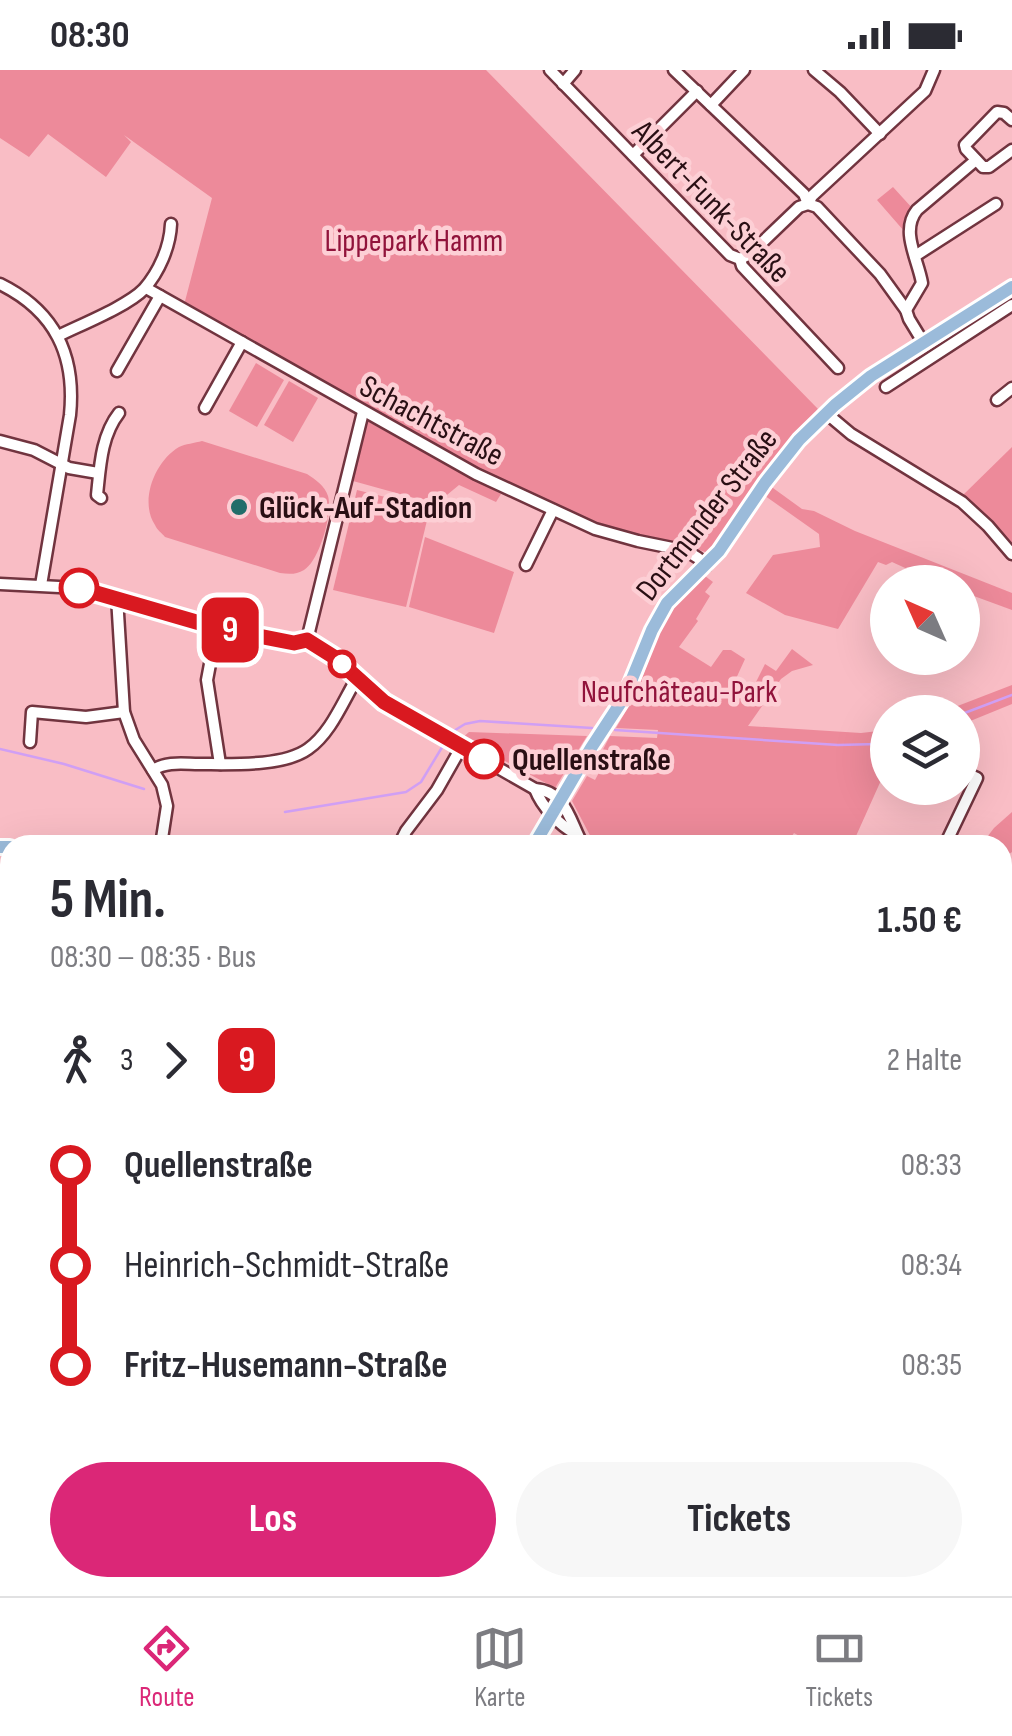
<!DOCTYPE html>
<html lang="de">
<meta charset="utf-8">
<style>
:root{--surface:#fff;--page:#f7f7f7;--text:#2b2b33;--muted:#7c7c81;--line:#e1e1e2;--accent:#db2777}
body{margin:0;font-family:"Sofia Sans Condensed",sans-serif;background:var(--page);color:var(--text);height:100vh;display:flex;flex-direction:column;font-size:38px;white-space:nowrap}
*{box-sizing:border-box;margin:0}
p{font-size:32px;color:var(--muted)}
.icon{flex:none;width:55px;height:55px;fill:none;stroke:currentColor;stroke-width:2;stroke-linecap:round;stroke-linejoin:round}
.map{position:relative;flex:1;overflow:hidden}
.sheet{position:absolute;left:0px;top:765px;width:1012px;height:762px;display:flex;flex-direction:column;background:var(--surface);border-radius:30px 30px 0 0;box-shadow:0 10px 40px #0002}
.sheet>*{flex:none}
.badge{padding:0 20px;border-radius:15px;font-size:35px;line-height:65px}
.needle{width:65px;rotate:315deg}
.fabs{position:absolute;left:870px;top:495px;display:grid;gap:20px}
.fabs a{display:grid;place-items:center;width:110px;height:110px;border-radius:50%;background:var(--surface);box-shadow:0 10px 40px #0002;font-size:50px}
.map>.badge{position:absolute;translate:-50% -50%;box-shadow:0 0 0 5px #fff}
.legs{display:flex;align-items:center;gap:15px;height:110px;padding:0 50px;font-size:32px}
.legs p{margin-inline-start:auto}
.head{display:flex;align-items:center;justify-content:space-between;height:170px;padding:0 50px}
h1{font-size:55px;font-weight:700;line-height:75px}
.action{display:flex;gap:20px;margin-top:auto;padding:20px 50px}
.action a{flex:1;height:115px;border-radius:60px;background:var(--accent);color:#fff;font-size:40px;font-weight:700;line-height:115px;text-align:center}
.action a+a{background:var(--page);color:var(--text)}
ul{padding:0 50px;list-style:none}
li{display:flex;align-items:center;gap:35px;height:100px;font-size:38px}
li i{display:grid;place-items:center;width:15px;height:100%;margin:0 12px;background:currentColor}
li i::after{content:'';width:25px;height:25px;margin:-12px;border:8px solid;border-radius:50%;background:var(--surface)}
li p{margin-inline-start:auto}
li:first-child i{background:linear-gradient(#0000 50%,currentColor 0)}
li:last-child i{background:linear-gradient(currentColor 50%,#0000 0)}
.status{display:flex;justify-content:space-between;align-items:center;height:70px;padding:0 50px;background:var(--surface);direction:ltr}
.status svg{height:28px;fill:currentColor}
.tabs{display:flex;justify-content:space-around;align-items:center;height:140px;border-top:2px solid var(--line);background:var(--surface);font-size:28px;color:var(--muted)}
.tabs a{display:grid;justify-items:center;gap:5px}
.tabs .on{color:var(--accent)}
.map>svg:first-child{display:block}
</style>
<div class="status"><b>08:30</b><svg viewBox="0 0 49 12"><path d="M0 12V9h3v3zM5 12V6h3v6zM10 12V3h3v9zM15 12V0h3v12zM26 1h20v11H26zM47 4h2v5h-2z"/></svg></div>
<div class="map">
<svg width="1012" height="1526" viewBox="0 0 1012 1526">
<rect width="100%" height="100%" fill="#f9bdc5"/>
<g fill="#ed8a9a">
<path d="M0,0H486L818,339L766,400L708,483L691,477L636,467L566,442L475,398L373,342L212,249L184,235L212,128L124,65L131,72L106,107L48,64L29,87L0,68Z"/>
<path d="M893,117L913,139L905,153L904,161L877,130Z"/>
<path d="M256,293L284,310L257,357L229,341Z"/>
<path d="M289,311L318,328L293,372L264,355Z"/>
<path d="M367,351L501,424L496,432L459,415L436,434L353,411Z"/>
<path d="M202,371L307,404C316,410 325,416 328,426C333,444 319,491 304,500C296,505 288,504 280,503L165,467C162,463 157,460 155,455C139,431 155,391 179,377C185,374 195,373 202,371Z"/>
<path d="M1012,377V480L961,427Z"/>
<path d="M773,418L802,439L814,441L855,461L1012,523V540L963,522L962,512H936L892,492L886,495L878,492L838,559L785,545L746,523L773,485L820,477L819,464L761,423L764,419Z"/>
<path d="M357,420L430,438L406,537L333,520Z"/>
<path d="M425,467L514,502L494,563L409,537Z"/>
<path d="M705,506L713,512L705,522L710,526L696,549L698,551L679,577L711,597L723,580H731L745,589L734,613L751,622L765,594L776,601L792,579L813,595L792,601L781,609L748,656L861,663L887,660V697L852,775H815L794,763L786,775H595L572,731L587,706L595,710L602,697L596,693L610,666L657,668L658,660L616,658L637,622L657,567L668,546L682,527Z"/>
<path d="M1012,615V634L963,654L962,642H942Z"/>
<path d="M469,662L587,666L555,718L462,668Z"/>
<path d="M1012,742V782L1003,789L1002,775H981L994,758Z"/>
<path d="M1012,823V894L1003,905V831Z"/>
<path d="M1012,960V1075L1003,1074V968Z"/>
<path d="M10,1184V1284L0,1293V1201Z"/>
<path d="M1012,1432V1526H881L891,1518H1002L1003,1438Z"/>
<path d="M400,1518H583L579,1526H376Z"/>
</g>
<g fill="none" stroke-linecap="round" stroke-linejoin="round">
<g stroke="#d09ff4" stroke-width="2.5">
<path d="M962,644L1012,625"/>
<path d="M615,660L838,675L878,674L888,671"/>
<path d="M452,662L465,654L480,651L592,658"/>
<path d="M0,679L64,694L144,719"/>
<path d="M285,742L406,722L421,712L444,674"/>
</g>
<defs>
<g id="minor">
<path d="M550,0L730,185L740,189L742,196L838,298"/>
<path d="M674,0L804,124L808,134L817,137L880,204L906,240L909,249L923,272"/>
<path d="M814,0L840,22L880,64"/>
<path d="M563,14L575,0"/>
<path d="M711,35L744,0"/>
<path d="M1012,50L1004,43L997,42L965,75L966,79L983,97H989L1012,80"/>
<path d="M633,85L697,21"/>
<path d="M915,186L996,134"/>
<path d="M740,189L750,184L799,137L808,134L812,126L925,21L934,0"/>
<path d="M0,214C55,241 76,285 70,345L41,515"/>
<path d="M146,218L476,404L595,459L638,471L687,481L698,488L706,496"/>
<path d="M906,240L922,213C918,189 900,161 917,140L976,90"/>
<path d="M58,266C80,255 128,236 144,219C159,202 170,177 171,154"/>
<path d="M117,301L160,226"/>
<path d="M886,317L1012,235"/>
<path d="M997,330L1012,318"/>
<path d="M205,338L242,272"/>
<path d="M826,343L851,364L962,432L988,456L1012,484"/>
<path d="M0,371L34,380L69,398L98,403"/>
<path d="M101,428L97,425C100,397 101,366 119,343"/>
<path d="M526,495L553,440"/>
<path d="M0,514L79,518L217,557L294,573L307,570L334,587L383,632L535,719C567,721 570,753 583,775"/>
<path d="M117,527L124,642L134,670L162,715L167,736L161,775"/>
<path d="M217,557L207,610L220,694"/>
<path d="M307,570L363,342"/>
<path d="M30,672L32,642L86,647L124,642"/>
<path d="M153,700C167,691 184,694 199,694C230,694 283,697 308,679C331,663 343,631 357,608"/>
<path d="M535,719C542,737 559,755 576,764"/>
<path d="M399,775L406,761L437,720L462,676"/>
<path d="M945,775L977,708L962,701"/>
<path d="M1002,825L1012,818"/>
<path d="M0,913L1,909L10,910"/>
<path d="M0,921L10,925"/>
<path d="M0,983L10,964"/>
<path d="M0,1095L10,1101"/>
<path d="M0,1187L10,1171"/>
<path d="M1002,1280L1012,1281"/>
<path d="M1002,1387L1012,1386"/>
<path d="M585,1526L589,1518"/>
<path d="M653,1526L656,1518"/>
<path d="M728,1526L730,1518"/>
<path d="M798,1526L800,1518"/>
</g>
<g id="major">
<path d="M534,775L591,678L625,626L652,560L667,533L719,481L765,413L799,370L835,335L871,306L1012,217"/>
<path d="M0,777H10"/>
<path d="M1002,1084L1012,1085"/>
<path d="M2,1526L13,1518"/>
</g>
</defs>
<use href="#minor" stroke="#71343f" stroke-width="15"/>
<use href="#major" stroke="#fff" stroke-width="18"/>
<use href="#minor" stroke="#fff" stroke-width="10"/>
<use href="#major" stroke="#9bbbda" stroke-width="12"/>
</g>
<g fill="none" stroke-linecap="round" stroke-linejoin="round">
<defs>
<path id="line-1" d="M79,518L217,558L294,573L307,570L334,587L384,632L484,689"/>
</defs>
<use href="#line-1" stroke="#fff" stroke-width="22"/>
<use href="#line-1" stroke="#d91920" stroke-width="15"/>
</g>
<circle fill="#236d6a" stroke="#fdcfd5" stroke-width="4" cx="239" cy="437" r="10"/>
<g fill="#fff" stroke="#d91920" stroke-width="5">
<circle cx="79" cy="518" r="18"/>
<circle cx="342" cy="594" r="12"/>
<circle cx="484" cy="689" r="18"/>
</g>
<g text-anchor="middle" stroke-width="9" stroke-linejoin="round" paint-order="stroke">
<g font-size="32" fill="#290f14" stroke="#fdcfd5">
<text transform="translate(712 131) rotate(46)" y="11">Albert-Funk-Straße</text>
<text transform="translate(432 350) rotate(28)" y="11">Schachtstraße</text>
<text transform="translate(706 444) rotate(-52)" y="11">Dortmunder Straße</text>
</g>
<g font-size="32" fill="#91133b" stroke="#fdcfd5">
<text x="414" y="181">Lippepark Hamm</text>
<text x="679" y="632">Neufchâteau-Park</text>
</g>
<g font-size="32" font-weight="bold" fill="#290f14" stroke="#fdcfd5" text-anchor="start">
<text x="259" y="448">Glück-Auf-Stadion</text>
</g>
<g font-size="32" font-weight="bold" fill="#290f14" stroke="#fdcfd5" text-anchor="start">
<text x="512" y="700">Quellenstraße</text>
</g>
</g>
</svg>
<div class="fabs">
<a><svg class="needle" viewBox="-14 -14 28 28"><path d="M0-13l5 13h-10z" fill="#e53935"/><path d="M0 13l5-13h-10z" fill="#7c7c81"/></svg></a>
<a><svg class="icon" aria-label="layers" viewBox="0 0 24 24"><path d="M12 4l9 5-9 5-9-5zM3 14l9 5 9-5"/></svg></a>
</div>
<b class="badge" style="left:230px;top:560px;background:#d91920;color:#fff">9</b>
<section class="sheet">
<div class="head"><div><h1>5 Min.</h1><p>08:30 – 08:35 · Bus</p></div><b>1.50 €</b></div>
<div class="legs"><svg class="icon" aria-label="walk" viewBox="0 0 24 24"><circle cx="13" cy="4" r="2"/><path d="M13 8l-2 6 4 7M11 14l-3 7M7 12l3-4h3l4 4"/></svg>3<svg class="icon" aria-label="forward" viewBox="0 0 24 24"><path d="M9 5l7 7-7 7"/></svg><b class="badge" style="background:#d91920;color:#fff">9</b><p>2 Halte</p></div>
<ul>
<li><i style="color:#d91920"></i><b>Quellenstraße</b><p>08:33</p></li>
<li><i style="color:#d91920"></i><span>Heinrich-Schmidt-Straße</span><p>08:34</p></li>
<li><i style="color:#d91920"></i><b>Fritz-Husemann-Straße</b><p>08:35</p></li>
</ul>
<div class="action"><a>Los</a><a>Tickets</a></div>
</section>
</div>
<nav class="tabs">
<a class="on"><svg class="icon" aria-label="directions" viewBox="0 0 24 24"><path d="M12 3l9 9-9 9-9-9zM9 14v-3h6M13 9l2 2-2 2"/></svg>Route</a>
<a><svg class="icon" aria-label="map" viewBox="0 0 24 24"><path d="M3 6l6-2 6 2 6-2v14l-6 2-6-2-6 2zM9 4v14M15 6v14"/></svg>Karte</a>
<a><svg class="icon" aria-label="tickets" viewBox="0 0 24 24"><path d="M3 7h18v10H3zM15 7v10"/></svg>Tickets</a>
</nav>
